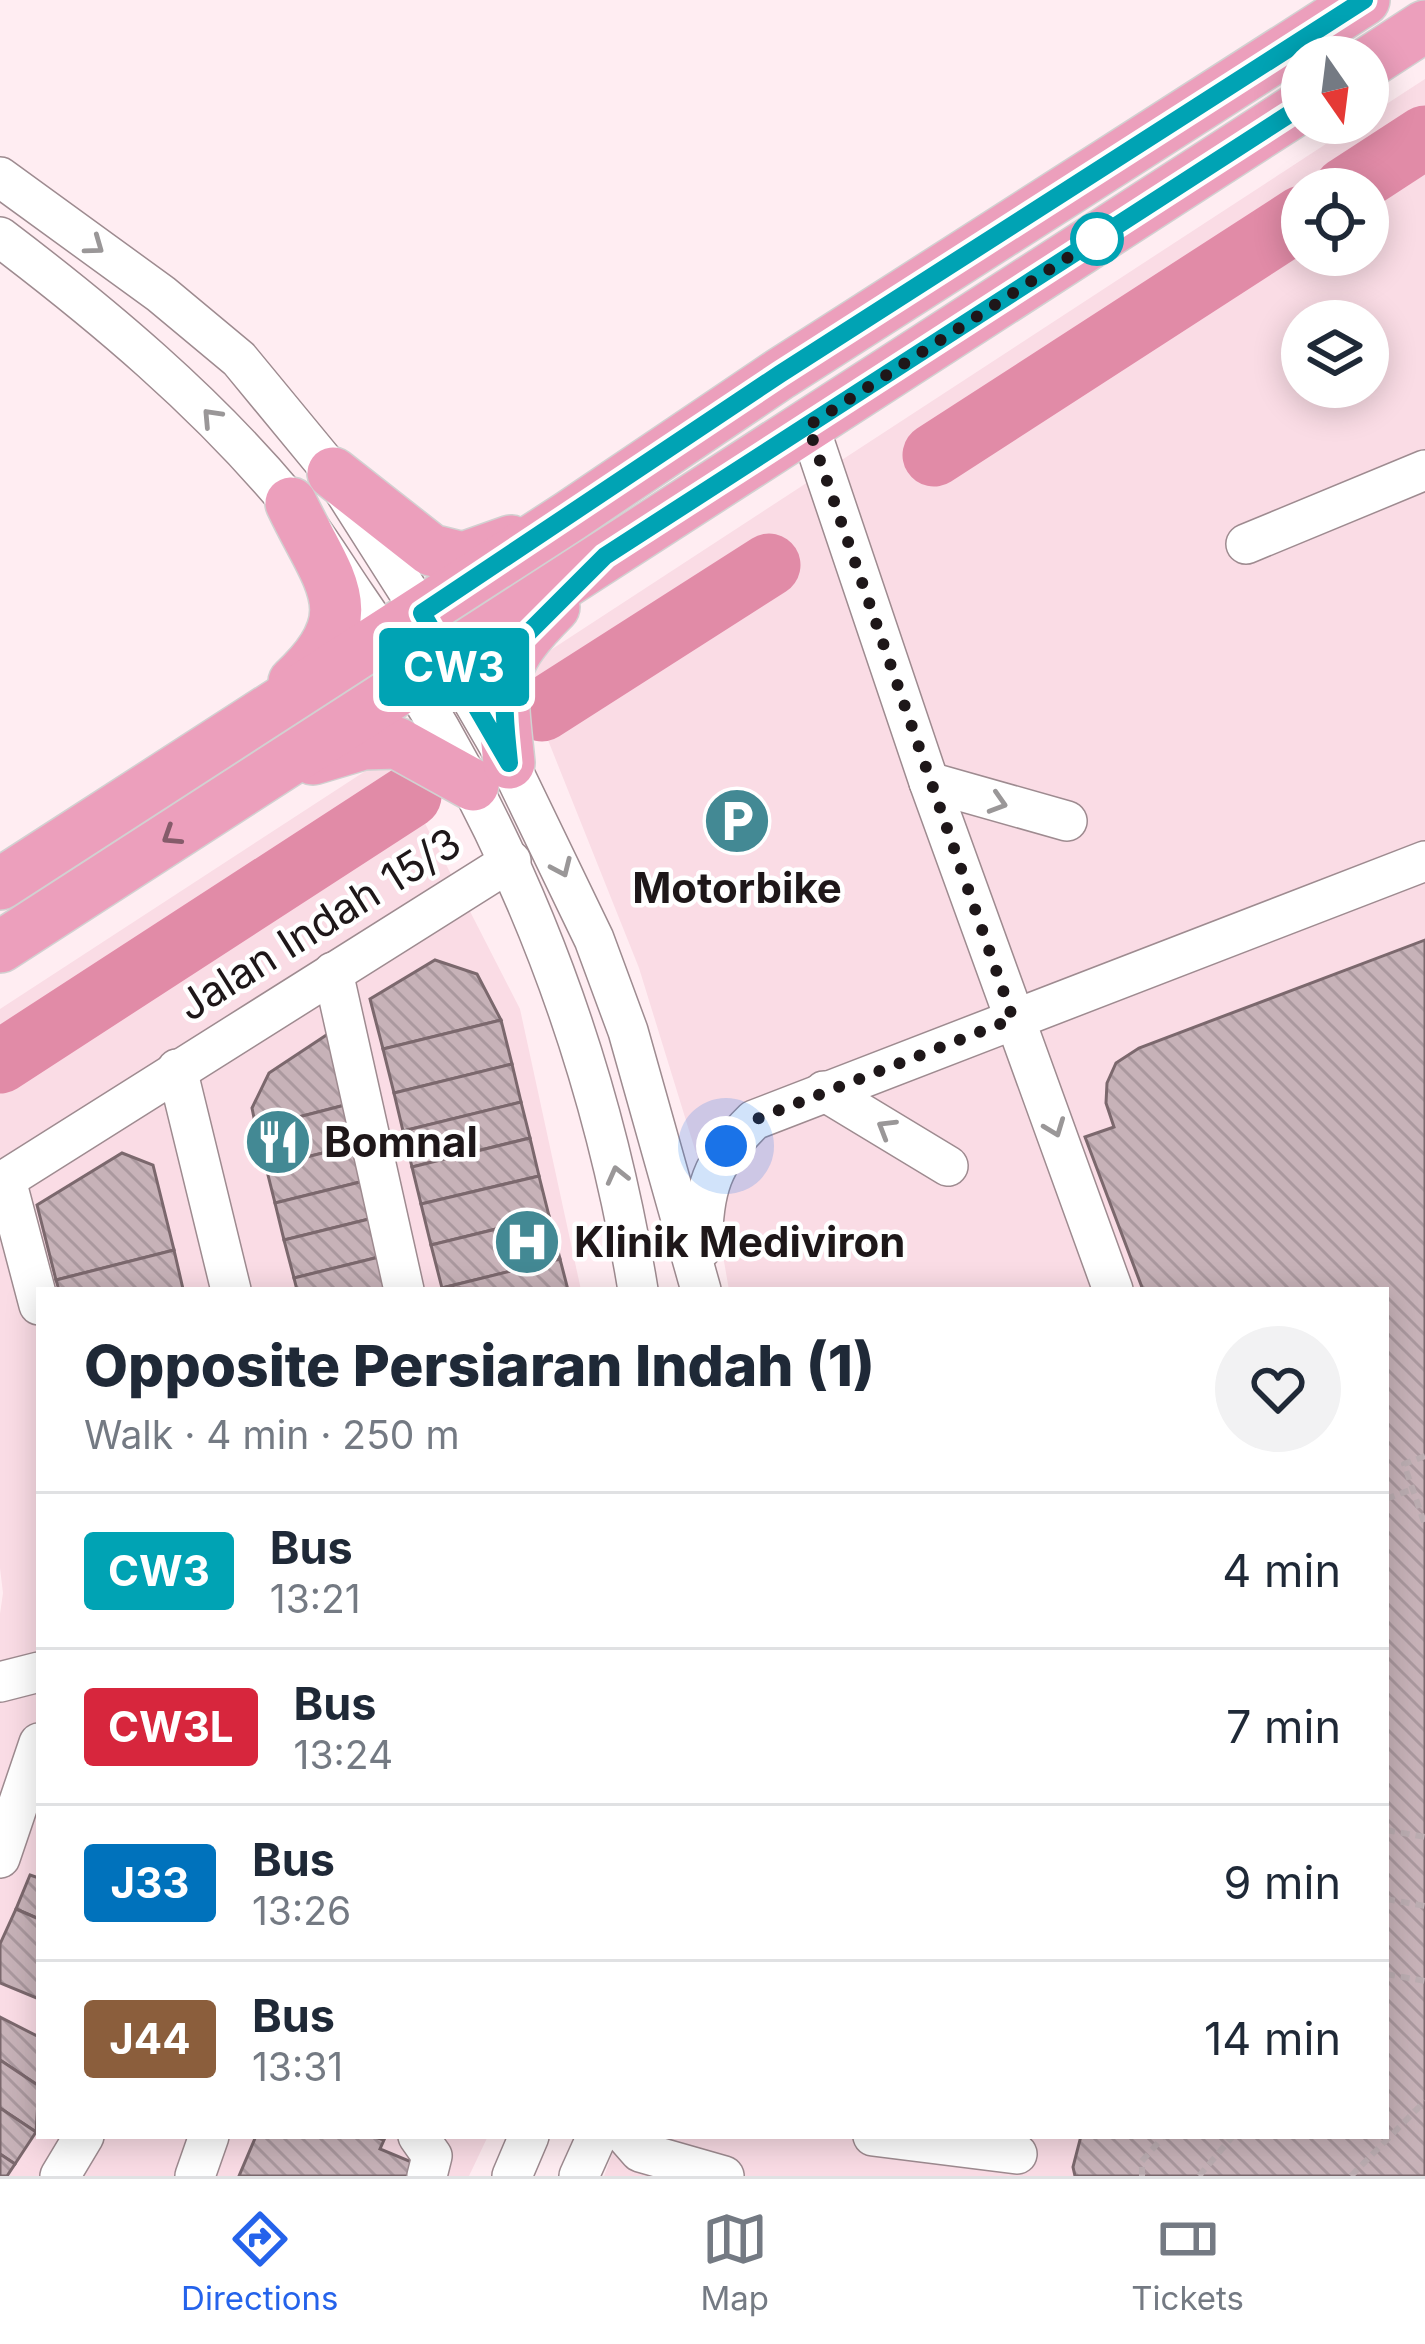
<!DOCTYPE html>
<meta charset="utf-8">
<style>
:root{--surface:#fff;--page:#f2f2f3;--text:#1f2937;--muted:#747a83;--line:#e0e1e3;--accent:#2563eb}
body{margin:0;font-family:Inter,sans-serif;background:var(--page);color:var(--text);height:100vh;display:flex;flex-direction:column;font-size:45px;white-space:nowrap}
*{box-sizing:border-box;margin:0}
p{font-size:39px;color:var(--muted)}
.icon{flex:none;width:66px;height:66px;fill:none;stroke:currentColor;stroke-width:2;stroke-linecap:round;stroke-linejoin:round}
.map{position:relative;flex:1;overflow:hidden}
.sheet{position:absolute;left:36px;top:1287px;width:1353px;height:852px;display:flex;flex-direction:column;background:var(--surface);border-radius:0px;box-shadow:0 6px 30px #0003}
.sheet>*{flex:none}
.badge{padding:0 24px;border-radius:9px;font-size:42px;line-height:78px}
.needle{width:78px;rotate:166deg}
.tools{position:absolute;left:1281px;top:36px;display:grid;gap:24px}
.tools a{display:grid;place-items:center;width:108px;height:108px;border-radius:50%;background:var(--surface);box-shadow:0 6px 30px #0003;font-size:60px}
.you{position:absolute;width:60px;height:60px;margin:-30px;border:9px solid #fff;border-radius:50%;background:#1a73e8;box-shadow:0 0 0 18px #1a73e833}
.map>.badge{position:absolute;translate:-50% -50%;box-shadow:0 0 0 6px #fff}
.round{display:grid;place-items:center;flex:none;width:126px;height:126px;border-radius:63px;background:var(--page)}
.headline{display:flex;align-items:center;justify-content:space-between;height:204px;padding:0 48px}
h1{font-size:57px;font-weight:800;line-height:90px}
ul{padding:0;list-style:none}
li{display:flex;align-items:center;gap:36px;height:156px;padding:0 48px;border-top:3px solid var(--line)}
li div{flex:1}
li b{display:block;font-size:45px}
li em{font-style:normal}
li .badge{min-width:132px;font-weight:700;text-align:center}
.dock{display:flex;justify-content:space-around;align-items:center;height:168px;border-top:3px solid var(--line);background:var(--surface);font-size:33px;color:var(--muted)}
.dock a{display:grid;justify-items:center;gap:6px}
.dock .selected{color:var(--accent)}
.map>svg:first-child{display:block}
</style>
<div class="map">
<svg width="1425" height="2176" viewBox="0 0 1425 2176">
<defs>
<pattern id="building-back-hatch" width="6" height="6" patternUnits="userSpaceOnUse" patternTransform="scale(3)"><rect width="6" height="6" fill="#c7b2b8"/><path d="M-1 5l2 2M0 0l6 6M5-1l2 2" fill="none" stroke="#aa989e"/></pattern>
</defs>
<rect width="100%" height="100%" fill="#ffedf2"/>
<g fill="#fadce5" fill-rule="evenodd">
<path d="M1425,79V2176H604L619,2136H1386V1290H729L717,1221L639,968L520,670L1358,123H1368V116ZM1302,189H1368V255H1302ZM1302,321H1368V387H1302Z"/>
<path d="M390,755L520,1009L581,1290H39V2136H488L469,2176H0V1614L3,1593L0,1568V1009Z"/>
</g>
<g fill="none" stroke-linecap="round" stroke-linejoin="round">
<g stroke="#e18ba7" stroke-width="63">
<path d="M1345,189L1425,137"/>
<path d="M934,455L1302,217"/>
<path d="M542,710L769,565"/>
<path d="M0,1062L410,796"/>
</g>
</g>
<g fill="url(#building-back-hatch)" stroke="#7b686d" stroke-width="3">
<path d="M1425,940V2176H1075L1073,2167L1081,2136H1386V1290H1143L1085,1137L1114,1127L1106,1103L1107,1083L1116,1063L1139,1048Z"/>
<path d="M435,960L477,974L501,1020L383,1049L370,999Z"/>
<path d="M501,1020L512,1064L394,1093L383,1049Z"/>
<path d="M328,1034L345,1105L256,1128L252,1108L269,1073Z"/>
<path d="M512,1064L521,1102L403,1131L394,1093Z"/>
<path d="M521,1102L530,1138L412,1167L403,1131Z"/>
<path d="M345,1105L355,1145L266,1167L256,1128Z"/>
<path d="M530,1138L539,1176L421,1204L412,1167Z"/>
<path d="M355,1145L364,1181L275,1203L266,1167Z"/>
<path d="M122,1153L153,1165L174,1250L56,1280L37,1205Z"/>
<path d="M539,1176L549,1216L431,1245L421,1204Z"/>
<path d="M364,1181L373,1218L284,1240L275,1203Z"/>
<path d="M549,1216L560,1259L442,1288L431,1245Z"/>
<path d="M373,1218L383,1256L294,1278L284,1240Z"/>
<path d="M174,1250L183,1289L59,1290L56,1280Z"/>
<path d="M383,1256L392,1290H297L294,1278Z"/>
<path d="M560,1259L568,1290L442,1288Z"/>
<path d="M30,1875L39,1878V1919L16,1909Z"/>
<path d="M16,1909L39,1919V1999L0,1983V1944Z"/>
<path d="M0,2017L39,2037V2086L0,2060Z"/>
<path d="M0,2060L39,2086L36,2132L0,2108Z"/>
<path d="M0,2108L36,2132L15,2164L0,2154Z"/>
<path d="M256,2136H372L384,2140L380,2149L414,2163L408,2176H239Z"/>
<path d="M0,2154L15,2164L7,2176H0Z"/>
</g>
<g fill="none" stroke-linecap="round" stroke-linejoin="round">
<defs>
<g id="minor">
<path d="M0,177L161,294L239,359L333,473L422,613L509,763L594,939L628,1031L701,1290"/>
<path d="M0,237C104,316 204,400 288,500C314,530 334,565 356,597C503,806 597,1038 638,1290"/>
<path d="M809,426L929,782L1113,1290"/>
<path d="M1246,544L1425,470"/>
<path d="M929,782L1067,821"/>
<path d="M333,972L404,1290"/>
<path d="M177,1069L231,1290"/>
<path d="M824,1091L948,1166"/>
<path d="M6,1180L39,1305"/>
<path d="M0,1183L511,861"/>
<path d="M702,1248C704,1188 710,1163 754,1120L1425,861"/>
<path d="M0,1682L39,1672"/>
<path d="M0,1858L39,1743"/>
<path d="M418,2136L432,2156L427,2176"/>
<path d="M626,2136L640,2152L724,2176"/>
<path d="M873,2136L1017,2154"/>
<path d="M60,2176L84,2136"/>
<path d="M195,2176L209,2136"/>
<path d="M512,2176L529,2136"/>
<path d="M579,2176L597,2136"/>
</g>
<g id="major">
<path d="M1368,63L1425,26"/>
<path d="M333,473L431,550L463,558L511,541"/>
<path d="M291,503C327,580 369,613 294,682"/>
<path d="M313,759L363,744L397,743L473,785"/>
<path d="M509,763C501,681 493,668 554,607"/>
<path d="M0,884L570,516L780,374L1364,0"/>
<path d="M0,947L1302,106"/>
</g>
</defs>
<use href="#minor" stroke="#9e8b90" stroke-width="42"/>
<use href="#major" stroke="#d2d1d1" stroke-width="54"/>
<g stroke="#bbadb1" stroke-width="6" stroke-dasharray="9 6" stroke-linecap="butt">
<path d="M1425,1456L1404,1464L1425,1525"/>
<path d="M1386,1499L1413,1489"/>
<path d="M1386,1830L1425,1837"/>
<path d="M1386,1899L1425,1906"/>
<path d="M1386,1974L1425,1981"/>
<path d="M1142,2176V2161L1164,2136"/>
<path d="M1199,2176L1233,2136"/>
<path d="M1351,2176L1425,2101"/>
</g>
<use href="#minor" stroke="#fff" stroke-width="39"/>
<use href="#major" stroke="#ec9fbc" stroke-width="51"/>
</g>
<defs><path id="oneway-chevron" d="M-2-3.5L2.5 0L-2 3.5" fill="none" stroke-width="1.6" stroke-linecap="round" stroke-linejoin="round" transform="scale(3)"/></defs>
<g stroke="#9a9798">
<use href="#oneway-chevron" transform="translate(95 246) rotate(36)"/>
<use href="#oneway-chevron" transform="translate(211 417) rotate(-133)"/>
<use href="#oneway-chevron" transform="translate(998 803) rotate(17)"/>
<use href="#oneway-chevron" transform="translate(562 868) rotate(66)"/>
<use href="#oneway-chevron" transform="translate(886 1128) rotate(-149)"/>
<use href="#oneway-chevron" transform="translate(1055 1128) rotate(69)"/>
<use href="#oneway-chevron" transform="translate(617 1175) rotate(-104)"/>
</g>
<use stroke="#855b6a" href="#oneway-chevron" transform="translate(171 836) rotate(147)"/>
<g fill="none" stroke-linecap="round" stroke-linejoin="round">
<defs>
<path id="line" d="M1302,106L605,556L518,643C498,683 505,720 509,763L422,613L780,374L1364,0"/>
</defs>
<use href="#line" stroke="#fff" stroke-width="27"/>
<use href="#line" stroke="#00a3b4" stroke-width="18"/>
<path stroke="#1e1719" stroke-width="12" stroke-dasharray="0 21.6" d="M726,1146L754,1120L1013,1019L808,426L1112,229L1097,239"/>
</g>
<defs>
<symbol id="parking-disc" viewBox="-11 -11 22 22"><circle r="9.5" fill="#438994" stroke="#fff"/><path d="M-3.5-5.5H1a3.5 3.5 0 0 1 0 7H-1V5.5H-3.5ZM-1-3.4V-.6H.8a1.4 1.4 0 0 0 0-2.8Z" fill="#fff"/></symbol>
<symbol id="restaurant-disc" viewBox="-11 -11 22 22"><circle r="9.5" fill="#438994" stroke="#fff"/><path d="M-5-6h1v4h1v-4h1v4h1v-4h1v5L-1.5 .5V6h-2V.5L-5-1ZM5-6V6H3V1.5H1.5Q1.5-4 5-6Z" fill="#fff"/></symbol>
<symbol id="hospital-disc" viewBox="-11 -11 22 22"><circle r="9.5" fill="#438994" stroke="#fff"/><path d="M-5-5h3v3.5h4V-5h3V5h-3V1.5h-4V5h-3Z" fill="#fff"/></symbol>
</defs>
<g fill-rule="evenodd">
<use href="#parking-disc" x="699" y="783" width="76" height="76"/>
<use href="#restaurant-disc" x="240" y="1104" width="76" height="76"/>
<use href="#hospital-disc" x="489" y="1204" width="76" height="76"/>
</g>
<circle fill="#fff" stroke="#00a3b4" stroke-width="6" cx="1097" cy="239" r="24"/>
<g text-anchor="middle" stroke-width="9" stroke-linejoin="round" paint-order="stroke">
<g font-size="42" font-weight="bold" fill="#1e1719" stroke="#fff" text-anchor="start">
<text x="737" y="903" text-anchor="middle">Motorbike</text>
<text x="324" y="1157">Bomnal</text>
<text x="574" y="1257">Klinik Mediviron</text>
</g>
<g font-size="42" fill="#1e1719" stroke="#fff">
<text transform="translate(319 924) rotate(-32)" y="15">Jalan Indah 15/3</text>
</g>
</g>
</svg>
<div class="tools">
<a><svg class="needle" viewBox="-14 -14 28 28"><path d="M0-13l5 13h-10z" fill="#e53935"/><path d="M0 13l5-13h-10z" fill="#747a83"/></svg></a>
<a><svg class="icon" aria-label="locate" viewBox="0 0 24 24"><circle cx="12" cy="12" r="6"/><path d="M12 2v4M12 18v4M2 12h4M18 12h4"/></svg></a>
<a><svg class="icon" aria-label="layers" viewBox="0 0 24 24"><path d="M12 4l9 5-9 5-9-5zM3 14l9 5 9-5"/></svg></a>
</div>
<div class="you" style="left:726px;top:1146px"></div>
<b class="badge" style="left:454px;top:667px;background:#00a3b4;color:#fff">CW3</b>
<section class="sheet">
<div class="headline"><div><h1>Opposite Persiaran Indah (1)</h1><p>Walk · 4 min · 250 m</p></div><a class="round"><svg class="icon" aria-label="heart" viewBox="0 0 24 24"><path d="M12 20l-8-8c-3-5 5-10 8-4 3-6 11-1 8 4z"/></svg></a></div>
<ul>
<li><span class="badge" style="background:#00a3b4;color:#fff">CW3</span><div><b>Bus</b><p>13:21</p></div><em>4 min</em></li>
<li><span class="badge" style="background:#d7263d;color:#fff">CW3L</span><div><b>Bus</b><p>13:24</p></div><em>7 min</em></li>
<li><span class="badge" style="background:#0072bc;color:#fff">J33</span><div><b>Bus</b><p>13:26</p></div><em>9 min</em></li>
<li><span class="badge" style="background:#8b5e3c;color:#fff">J44</span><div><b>Bus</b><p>13:31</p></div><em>14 min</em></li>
</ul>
</section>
</div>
<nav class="dock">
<a class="selected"><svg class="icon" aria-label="directions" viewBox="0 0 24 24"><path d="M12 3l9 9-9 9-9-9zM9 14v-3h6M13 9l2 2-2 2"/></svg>Directions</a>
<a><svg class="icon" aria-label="map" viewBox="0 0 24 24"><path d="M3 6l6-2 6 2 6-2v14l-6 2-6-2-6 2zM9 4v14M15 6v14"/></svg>Map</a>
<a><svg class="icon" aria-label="tickets" viewBox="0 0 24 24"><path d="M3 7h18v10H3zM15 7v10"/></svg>Tickets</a>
</nav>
